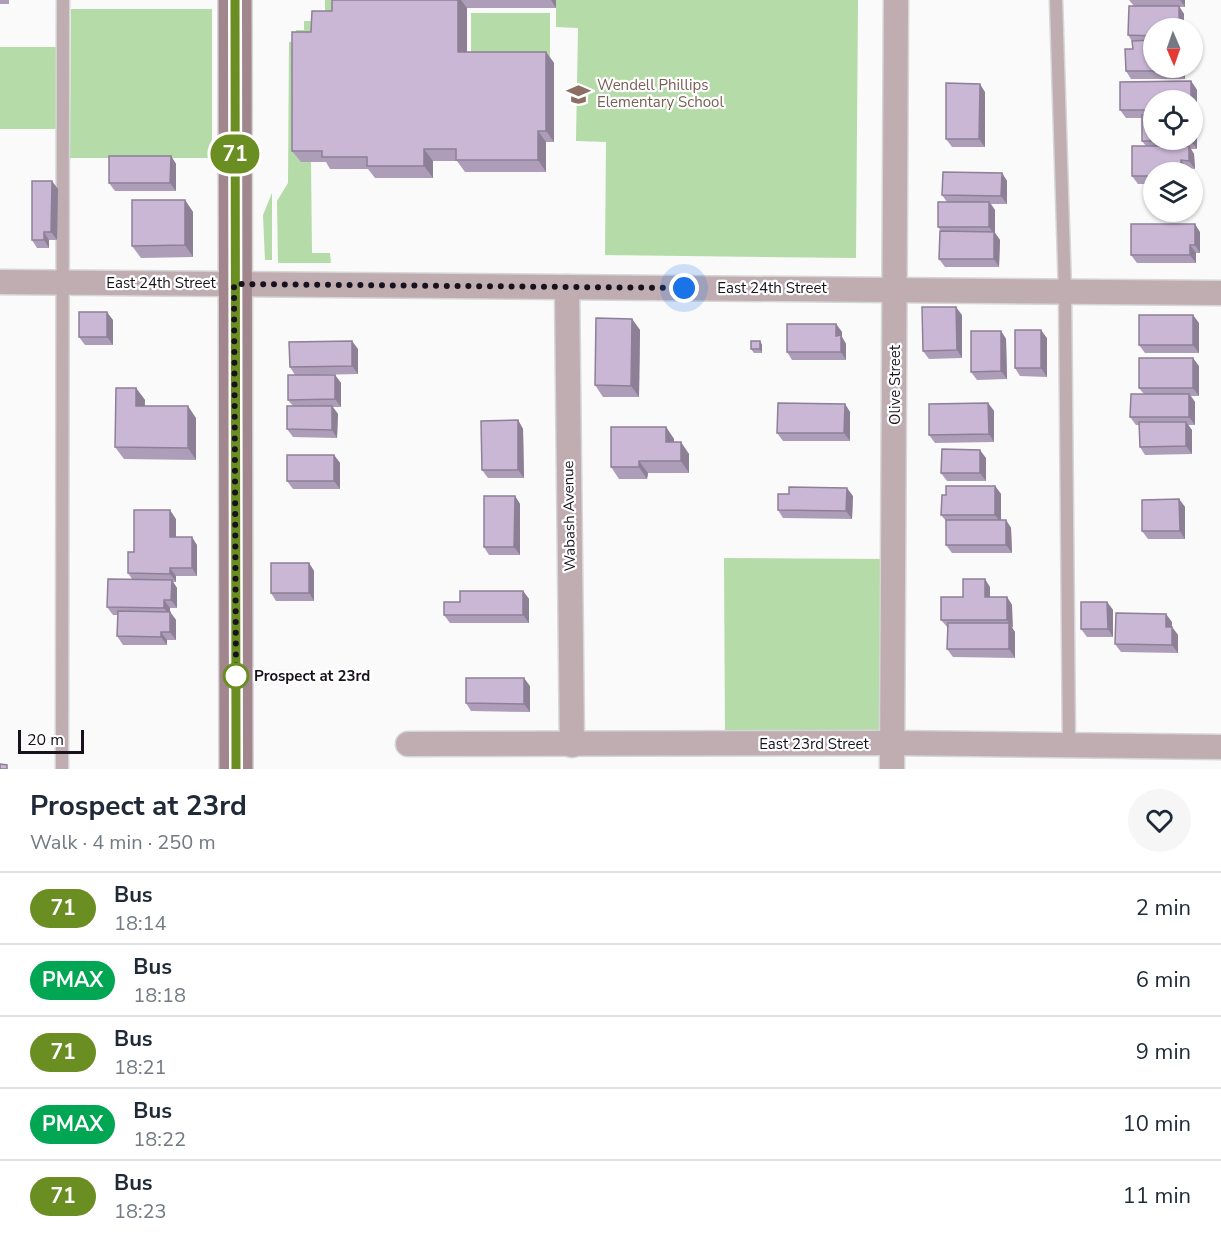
<!DOCTYPE html>
<meta charset="utf-8">
<style>
:root{--surface:#fff;--page:#f6f6f7;--text:#1f2937;--muted:#747a83;--line:#e0e1e3}
body{margin:0;font-family:"Nunito Sans",sans-serif;background:var(--page);color:var(--text);height:100vh;display:flex;flex-direction:column;font-size:22px;white-space:nowrap}
*{box-sizing:border-box;margin:0}
p{font-size:20px;color:var(--muted)}
.icon{flex:none;width:33px;height:33px;fill:none;stroke:currentColor;stroke-width:2;stroke-linecap:round;stroke-linejoin:round}
.map{position:relative;height:769px;overflow:hidden}
.sheet{display:flex;flex-direction:column;background:var(--surface);flex:1}
.sheet>*{flex:none}
.badge{padding:0 12px;border-radius:20px;font-size:21px;line-height:39px}
.needle{width:39px;rotate:178deg}
.controls{position:absolute;left:1143px;top:18px;display:grid;gap:12px}
.controls a{display:grid;place-items:center;width:60px;height:60px;border-radius:50%;background:var(--surface);box-shadow:0 2px 4px #0004;font-size:30px}
.scale{position:absolute;left:18px;bottom:15px;width:66px;box-sizing:border-box;padding-left:6px;border:3px solid #18121e;border-top:0;font-size:16px;line-height:21px;white-space:nowrap;color:#18121e;-webkit-text-stroke:4px #fff;paint-order:stroke}
.you{position:absolute;width:30px;height:30px;margin:-15px;border:4px solid #fff;border-radius:50%;background:#1a73e8;box-shadow:0 0 0 9px #1a73e833}
.map>.badge{position:absolute;translate:-50% -50%;box-shadow:0 0 0 3px #fff}
.round{display:grid;place-items:center;flex:none;width:63px;height:63px;border-radius:32px;background:var(--page)}
.summary{display:flex;align-items:center;justify-content:space-between;height:102px;padding:0 30px}
h1{font-size:28px;font-weight:700;line-height:45px}
ul{padding:0;list-style:none}
li{display:flex;align-items:center;gap:18px;height:72px;padding:0 30px;border-top:2px solid var(--line)}
li div{flex:1}
li b{display:block;font-size:22px}
li em{font-style:normal}
li .badge{min-width:66px;font-weight:700;text-align:center}
.map>svg:first-child{display:block}
</style>
<div class="map">
<svg width="1221" height="769" viewBox="0 0 1221 769">
<rect width="100%" height="100%" fill="#fafafa"/>
<g fill="#b4dba8">
<path d="M325,0H340L311,162L312,253H330L331,263H278L277,201L288,183L289,42L296,41V30H304V21H316L325,11Z"/>
<path d="M556,0H858L856,258L605,255L606,142L576,141L578,28L556,27Z"/>
<path d="M71,9H212V158H70Z"/>
<rect x="471" y="13" width="79" height="44"/>
<rect x="0" y="47" width="57" height="82"/>
<path d="M272,193V260H265L263,215Z"/>
<path d="M724,558L886,559V729L877,737H725Z"/>
</g>
<g fill="none" stroke-linecap="round" stroke-linejoin="round">
<defs>
<g id="lane">
<path d="M1056,0L1065,291L1069,745"/>
<path d="M62,769L63,0"/>
</g>
<g id="street">
<path d="M0,282L1221,293"/>
<path d="M567,287L572,745"/>
<path d="M408,744L892,743L1221,747"/>
<path d="M892,769L896,0"/>
</g>
<path id="secondary" d="M235,0L236,769"/>
</defs>
<use href="#lane" stroke="#d6d5d7" stroke-width="15"/>
<use href="#street" stroke="#d6d5d7" stroke-width="27"/>
<use href="#secondary" stroke="#d6d5d7" stroke-width="36"/>
<use href="#lane" stroke="#bfadb1" stroke-width="12"/>
<use href="#street" stroke="#bfadb1" stroke-width="24"/>
<use href="#secondary" stroke="#a1878d" stroke-width="33"/>
</g>
<g fill="#ae9db8" fill-rule="evenodd">
<rect x="0" y="0" width="9" height="4"/>
<path d="M317,0H556V8H467V52H546L554,63V142H546V172H465L457,161H433V178H375L368,169H330L326,162H301L292,151L311,32L332,11V0Z"/>
<path d="M1129,0H1185V7H1179L1184,14L1154,28V68H1185V79H1131L1126,71L1133,49L1132,41L1128,35L1134,6Z"/>
<path d="M1191,81L1197,90V118H1193L1197,123V149H1191L1194,154L1195,169L1187,168V172H1154V184H1138L1132,176V146H1146L1142,141V118H1126L1120,110V82ZM1154,100H1192V140H1154Z"/>
<path d="M985,92V147H952L946,139Z"/>
<path d="M171,156L176,164V191H115L109,183Z"/>
<path d="M1002,173L1007,181V204H991L995,210V233L1000,240L999,267H945L939,259L942,232L938,227L947,202L942,195Z"/>
<path d="M58,189L57,240H49V248H37L32,240Z"/>
<path d="M185,200L193,212V257L141,258L132,246Z"/>
<path d="M1200,232V253H1196V263H1137L1131,255Z"/>
<path d="M962,315V358L929,359L923,351Z"/>
<path d="M632,319L640,330L639,397H603L595,385Z"/>
<path d="M113,320V345H85L79,337Z"/>
<path d="M1199,323V353H1145L1139,345Z"/>
<path d="M836,324L842,332V337L846,344V360H792L787,352Z"/>
<path d="M1001,331L1006,339L1007,379L977,380L971,372Z"/>
<path d="M1047,338V377L1020,376L1015,368Z"/>
<path d="M760,341L762,345V353H754L751,349Z"/>
<path d="M358,349V374L314,375H335L341,383V407H333L338,414L337,438L293,437L287,429L293,406L288,400L295,375L290,367Z"/>
<path d="M1199,366V396H1191L1195,402V425H1188L1192,430V454L1145,455L1140,447L1139,425H1136L1130,417L1144,394L1139,388Z"/>
<path d="M136,388L145,400V406L196,418V460L124,459L115,447Z"/>
<path d="M988,403L994,411V442L935,443L929,435Z"/>
<path d="M845,404L850,412V441H783L777,433Z"/>
<path d="M518,420L523,429L524,478H488L482,470Z"/>
<path d="M666,427L674,439V442L689,454V473H648L647,479H619L611,467Z"/>
<path d="M334,455L340,463V489H293L287,481Z"/>
<path d="M986,458V481H947L941,473Z"/>
<path d="M995,486L1001,494V520H1006L1011,528L1012,553H952L946,545V521L941,515L946,495Z"/>
<path d="M515,496L520,504V555H489L484,547Z"/>
<path d="M853,496L852,519L783,518L778,510Z"/>
<path d="M1179,499L1185,507V539H1148L1142,531Z"/>
<path d="M176,519V537L197,545V576H176V582H173L177,588V608H170V612L176,620V640H167V645H123L117,636L118,615H113L107,607L132,579L128,573L134,552Z"/>
<path d="M309,563L314,571V601H276L271,593Z"/>
<path d="M990,587V597H1007L1012,605V628L1015,632V658L953,657L947,649L948,628L941,620L963,597Z"/>
<path d="M523,591L529,599V623H450L444,615L460,602Z"/>
<path d="M1107,602L1113,610V637H1087L1081,629Z"/>
<path d="M1172,622V627L1178,635V653L1121,652L1115,644Z"/>
<path d="M530,686V712L471,711L466,703Z"/>
</g>
<g fill="#8d8096">
<path d="M458,0H461L467,8V64L458,52Z"/>
<path d="M551,0H556V8Z"/>
<path d="M1180,0H1185V7Z"/>
<path d="M1179,6L1184,14V28H1179Z"/>
<path d="M546,52L554,63V142L546,131Z"/>
<path d="M1179,68H1185V79L1179,71Z"/>
<path d="M1191,81L1197,90V118L1192,112Z"/>
<path d="M980,84L985,92V147L979,139Z"/>
<path d="M1192,117L1197,123V149L1191,141V140H1192Z"/>
<path d="M538,131L546,142V172L538,160Z"/>
<path d="M1189,146L1194,154L1195,169L1189,161Z"/>
<path d="M424,149L433,161V178L424,166Z"/>
<path d="M171,156L176,164V191L170,183Z"/>
<path d="M1181,160L1187,168V172H1181Z"/>
<path d="M1002,173L1007,181V204L1001,196Z"/>
<path d="M52,181L58,189L57,240L51,232Z"/>
<path d="M185,200L193,212V257L185,245Z"/>
<path d="M989,202L995,210V233L1000,240L999,267L994,259V234L989,227Z"/>
<path d="M1195,224L1200,232V253L1195,245Z"/>
<path d="M44,232L49,240V248L44,240Z"/>
<path d="M1190,245L1196,253V263L1190,255Z"/>
<path d="M956,307L962,315V358L957,350Z"/>
<path d="M107,312L113,320V345L107,337Z"/>
<path d="M1193,315L1199,323V353L1193,345Z"/>
<path d="M632,319L640,330L639,397L631,386Z"/>
<path d="M836,324L842,332V337L846,344V360L841,352L836,336Z"/>
<path d="M1041,330L1047,338V377L1041,368Z"/>
<path d="M1001,331L1006,339L1007,379L1001,371Z"/>
<path d="M352,341L358,349V374L352,366Z"/>
<path d="M760,341L762,345V353L760,349Z"/>
<path d="M1193,358L1199,366V396L1193,388Z"/>
<path d="M335,375L341,383V407L335,399Z"/>
<path d="M136,388L145,400L144,418L136,406Z"/>
<path d="M1189,394L1195,402V425L1189,417Z"/>
<path d="M988,403L994,411V442L989,434Z"/>
<path d="M845,404L850,412V441L844,433Z"/>
<path d="M188,406L196,418V460L188,448Z"/>
<path d="M332,406L338,414L337,438L332,430Z"/>
<path d="M518,420L523,429L524,478L518,470Z"/>
<path d="M1186,422L1192,430V454L1186,446Z"/>
<path d="M666,427L674,439V454L666,442Z"/>
<path d="M681,442L689,454V473L681,461Z"/>
<path d="M980,450L986,458V481L980,473Z"/>
<path d="M334,455L340,463V489L334,481Z"/>
<path d="M639,461L648,473L647,479L639,467Z"/>
<path d="M995,486L1001,494V523L995,515Z"/>
<path d="M847,488L853,496L852,519L846,511Z"/>
<path d="M515,496L520,504V555L514,547Z"/>
<path d="M1179,499L1185,507V539L1180,531Z"/>
<path d="M170,510L176,519V545L170,537Z"/>
<path d="M1006,520L1011,528L1012,553L1006,545Z"/>
<path d="M192,537L197,545V576L192,568Z"/>
<path d="M309,563L314,571V601L309,593Z"/>
<path d="M170,568L176,576V582L170,574Z"/>
<path d="M985,579L990,587V605L985,597Z"/>
<path d="M172,580L177,588V608L171,600Z"/>
<path d="M523,591L529,599V623L523,615Z"/>
<path d="M1007,597L1012,605L1013,628L1007,620Z"/>
<path d="M164,600L170,608V616L164,608Z"/>
<path d="M1107,602L1113,610V637L1108,629Z"/>
<path d="M170,612L176,620V640L170,632Z"/>
<path d="M1166,614L1172,622L1171,635L1166,627Z"/>
<path d="M1009,623L1015,632V658L1009,649Z"/>
<path d="M1172,627L1178,635V653L1172,645Z"/>
<path d="M161,632L167,640V645L161,637Z"/>
<path d="M524,678L530,686V712L524,704Z"/>
</g>
<g fill="#cab7d6" stroke="#8d8096" stroke-width="1.5">
<path d="M332,0H458V52H546V131H538V160H456V149H424V166H367V157H322V151H292V32H311L312,11H332Z"/>
<path d="M1129,6H1179V28H1154V36L1128,35Z"/>
<path d="M1154,40V68H1179V71H1126L1125,49H1133L1132,41Z"/>
<path d="M1191,81V100H1154V110H1120V82Z"/>
<path d="M946,83L980,84L979,139H946Z"/>
<path d="M1142,115H1154V140H1191V141H1142Z"/>
<path d="M1132,146H1189V161L1181,160V172H1154V176H1132Z"/>
<path d="M109,156H171L170,183H109Z"/>
<path d="M943,172L1002,173L1001,196L942,195Z"/>
<path d="M32,181H52L51,232H44V240H32Z"/>
<path d="M132,200H185V245L132,246Z"/>
<rect x="938" y="202" width="51" height="25"/>
<path d="M1131,224H1195V245H1190V255H1131Z"/>
<path d="M940,231L994,232V259H939Z"/>
<path d="M922,307H956L957,350L923,351Z"/>
<rect x="79" y="312" width="28" height="25"/>
<rect x="1139" y="315" width="54" height="30"/>
<path d="M596,318L632,319L631,386L595,385Z"/>
<path d="M787,324H836V336L841,335V352H787Z"/>
<rect x="1015" y="330" width="26" height="38"/>
<path d="M971,331H1001V371L971,372Z"/>
<path d="M352,341V366L290,367L289,342Z"/>
<rect x="751" y="341" width="9" height="8"/>
<rect x="1139" y="358" width="54" height="30"/>
<path d="M288,375H335V399L288,400Z"/>
<path d="M116,388H136V406H188V448L115,447Z"/>
<path d="M1131,394H1189V417H1130Z"/>
<path d="M778,403L845,404L844,433H777Z"/>
<path d="M988,403L989,434L929,435V404Z"/>
<path d="M287,406H332V430L287,429Z"/>
<path d="M518,420V470H482L481,421Z"/>
<path d="M1139,422H1186V446L1140,447Z"/>
<path d="M611,427H666V442H681V461H639V467H611Z"/>
<path d="M942,449L980,450V473H941Z"/>
<rect x="287" y="455" width="47" height="26"/>
<path d="M946,486H995V515H941L942,495H946Z"/>
<path d="M789,487L847,488L846,511L778,510V494H789Z"/>
<path d="M484,496H515L514,547H484Z"/>
<path d="M1179,499L1180,531H1142V500Z"/>
<path d="M134,510H170V537H192V568H170V574L128,573V552H134Z"/>
<rect x="946" y="520" width="60" height="25"/>
<rect x="271" y="563" width="38" height="30"/>
<path d="M108,579L172,580L171,600H164V608L107,607Z"/>
<path d="M963,579H985V597H1007V620H941V597H963Z"/>
<path d="M460,591H523V615H444V602H460Z"/>
<path d="M1081,602H1107L1108,629H1081Z"/>
<path d="M118,611L170,612V632H161V637L117,636Z"/>
<path d="M1116,613L1166,614V627H1172V645L1115,644Z"/>
<path d="M948,623H1009V649H947Z"/>
<path d="M466,678H524V704L466,703Z"/>
<path d="M0,764L7,765V769H0Z"/>
</g>
<g fill="none" stroke-linecap="round" stroke-linejoin="round">
<defs>
<path id="line" d="M235,0L236,769"/>
</defs>
<use href="#line" stroke="#fff" stroke-width="14"/>
<use href="#line" stroke="#6b8e23" stroke-width="9"/>
<path stroke="#18121e" stroke-width="6" stroke-dasharray="0 10.8" d="M236,676L234,284L684,288"/>
</g>
<defs>
<symbol id="school-bare" viewBox="-9 -9 18 18"><path d="M0-5L7-2L0 1L-7-2ZM-4 1L0 2.5L4 1V4Q0 6-4 4Z" fill="#8d6e63" stroke="#fff" stroke-width="2.5" paint-order="stroke"/></symbol>
</defs>
<g fill-rule="evenodd">
<use href="#school-bare" x="562" y="78" width="33" height="33"/>
</g>
<circle fill="#fff" stroke="#6b8e23" stroke-width="3" cx="236" cy="676" r="12"/>
<g text-anchor="middle" stroke-width="4.5" stroke-linejoin="round" paint-order="stroke">
<g font-size="15" fill="#785e54" stroke="#fff" text-anchor="start">
<text x="597" y="90">Wendell Phillips<tspan x="597" dy="17">Elementary School</tspan></text>
</g>
<g font-size="15" fill="#18121e" stroke="#fff">
<text x="161" y="288">East 24th Street</text>
<text x="772" y="293">East 24th Street</text>
<text transform="translate(895 385) rotate(-90)" y="5">Olive Street</text>
<text transform="translate(569 516) rotate(-91)" y="5">Wabash Avenue</text>
<text x="814" y="749">East 23rd Street</text>
</g>
<g font-size="15" font-weight="bold" fill="#18121e" stroke="#fff" text-anchor="start">
<text x="254" y="681">Prospect at 23rd</text>
</g>
</g>
</svg>
<div class="controls">
<a><svg class="needle" viewBox="-14 -14 28 28"><path d="M0-13l5 13h-10z" fill="#e53935"/><path d="M0 13l5-13h-10z" fill="#747a83"/></svg></a>
<a><svg class="icon" aria-label="locate" viewBox="0 0 24 24"><circle cx="12" cy="12" r="6"/><path d="M12 2v4M12 18v4M2 12h4M18 12h4"/></svg></a>
<a><svg class="icon" aria-label="layers" viewBox="0 0 24 24"><path d="M12 4l9 5-9 5-9-5zM3 14l9 5 9-5"/></svg></a>
</div>
<div class="scale">20 m</div>
<div class="you" style="left:684px;top:288px"></div>
<b class="badge" style="left:235px;top:154px;background:#6b8e23;color:#fff">71</b>
</div>
<section class="sheet">
<div class="summary"><div><h1>Prospect at 23rd</h1><p>Walk · 4 min · 250 m</p></div><a class="round"><svg class="icon" aria-label="heart" viewBox="0 0 24 24"><path d="M12 20l-8-8c-3-5 5-10 8-4 3-6 11-1 8 4z"/></svg></a></div>
<ul>
<li><span class="badge" style="background:#6b8e23;color:#fff">71</span><div><b>Bus</b><p>18:14</p></div><em>2 min</em></li>
<li><span class="badge" style="background:#00a651;color:#fff">PMAX</span><div><b>Bus</b><p>18:18</p></div><em>6 min</em></li>
<li><span class="badge" style="background:#6b8e23;color:#fff">71</span><div><b>Bus</b><p>18:21</p></div><em>9 min</em></li>
<li><span class="badge" style="background:#00a651;color:#fff">PMAX</span><div><b>Bus</b><p>18:22</p></div><em>10 min</em></li>
<li><span class="badge" style="background:#6b8e23;color:#fff">71</span><div><b>Bus</b><p>18:23</p></div><em>11 min</em></li>
</ul>
</section>
